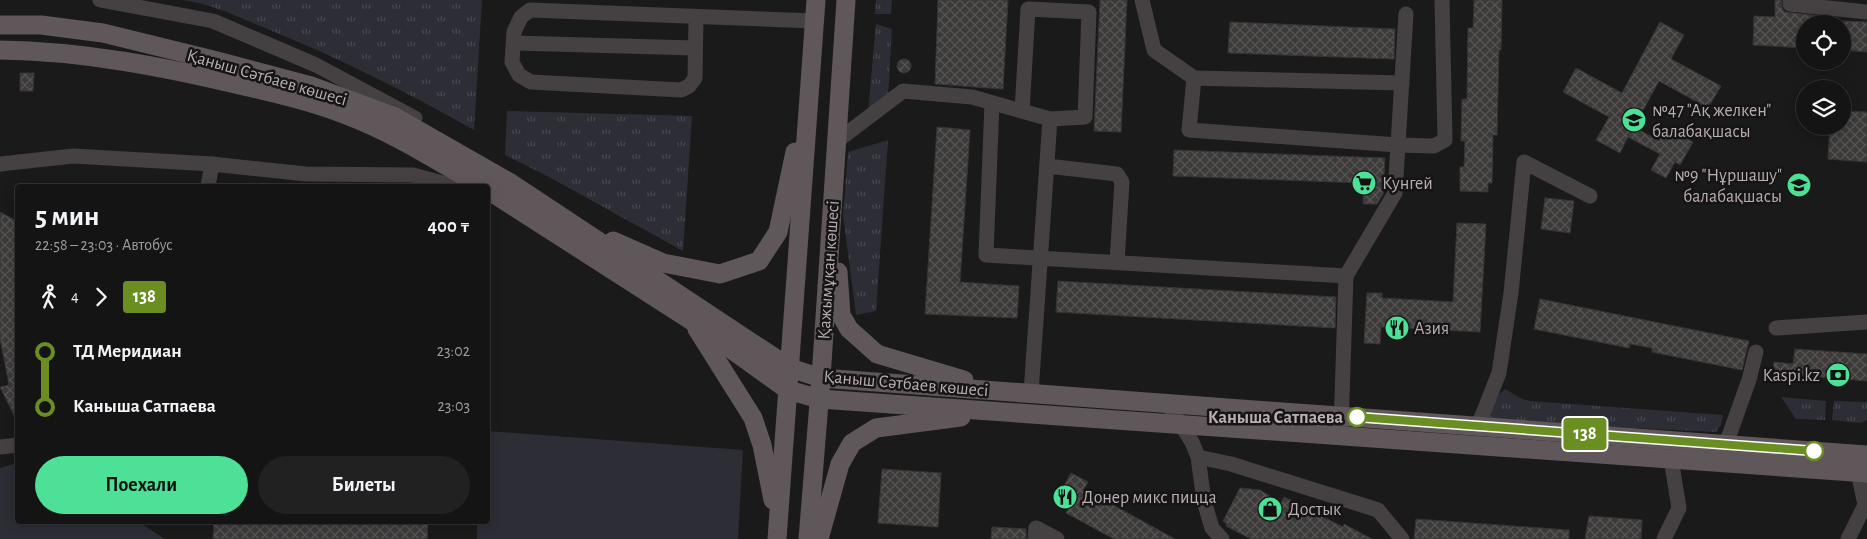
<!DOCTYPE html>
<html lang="ru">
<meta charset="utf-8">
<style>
:root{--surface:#141414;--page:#212122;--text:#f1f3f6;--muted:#9d9ea0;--line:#333334;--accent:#4ce197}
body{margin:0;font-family:"Alegreya Sans",sans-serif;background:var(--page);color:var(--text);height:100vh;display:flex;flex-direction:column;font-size:19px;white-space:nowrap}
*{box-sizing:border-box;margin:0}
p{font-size:16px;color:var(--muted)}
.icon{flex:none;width:28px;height:28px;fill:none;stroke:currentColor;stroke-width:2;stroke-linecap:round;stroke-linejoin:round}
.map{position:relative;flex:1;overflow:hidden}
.side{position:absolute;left:15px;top:184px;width:475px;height:340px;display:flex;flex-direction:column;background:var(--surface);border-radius:5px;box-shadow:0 2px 12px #0003,0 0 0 1px var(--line)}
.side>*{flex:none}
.badge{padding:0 10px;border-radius:4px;font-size:18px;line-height:32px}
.buttons{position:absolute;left:1796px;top:15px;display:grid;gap:10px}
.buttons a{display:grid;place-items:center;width:55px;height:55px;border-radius:50%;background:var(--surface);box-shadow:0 2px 12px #0003,0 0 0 1px var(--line);font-size:25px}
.map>.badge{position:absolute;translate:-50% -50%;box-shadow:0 0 0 2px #fff}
.legs{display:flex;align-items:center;gap:8px;height:55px;padding:0 20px;font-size:16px}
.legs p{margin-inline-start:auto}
.summary{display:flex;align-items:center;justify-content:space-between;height:85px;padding:0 20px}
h1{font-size:28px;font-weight:700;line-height:38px}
.primary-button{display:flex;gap:10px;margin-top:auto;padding:10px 20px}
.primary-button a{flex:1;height:58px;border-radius:30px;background:var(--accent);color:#111;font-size:20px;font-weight:700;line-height:58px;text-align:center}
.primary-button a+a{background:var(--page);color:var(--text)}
ul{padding:0 20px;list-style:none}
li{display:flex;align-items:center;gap:18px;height:55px;font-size:19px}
li i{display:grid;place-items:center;width:8px;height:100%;margin:0 6px;background:currentColor}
li i::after{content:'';width:12px;height:12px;margin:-6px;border:4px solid;border-radius:50%;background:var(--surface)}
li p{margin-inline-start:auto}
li:first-child i{background:linear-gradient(#0000 50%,currentColor 0)}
li:last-child i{background:linear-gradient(currentColor 50%,#0000 0)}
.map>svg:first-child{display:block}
</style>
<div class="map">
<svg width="1867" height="539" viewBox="0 0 1867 539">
<defs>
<pattern id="grass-tufts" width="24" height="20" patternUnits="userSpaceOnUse" patternTransform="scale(1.25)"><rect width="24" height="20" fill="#2c2d35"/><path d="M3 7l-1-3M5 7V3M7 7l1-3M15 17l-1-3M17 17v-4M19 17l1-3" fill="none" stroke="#484950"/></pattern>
<pattern id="building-cross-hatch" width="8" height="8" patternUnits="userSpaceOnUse" patternTransform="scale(1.25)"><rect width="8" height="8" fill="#3d3a3a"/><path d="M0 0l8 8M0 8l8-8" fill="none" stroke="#575454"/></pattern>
</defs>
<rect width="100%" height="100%" fill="#1b1a1a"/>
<g fill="url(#grass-tufts)">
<path d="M183,0H482L474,130C407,92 337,57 265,28C238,17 212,4 183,0Z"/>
<path d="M876,0H892L891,14H875Z"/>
<path d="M876,24L892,29L888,98L868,112Z"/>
<path d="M507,111L692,116L683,251L549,177L505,155Z"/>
<path d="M888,140L876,311L856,315L843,215L848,152Z"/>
<path d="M1505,389L1522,399L1530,401L1723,415L1721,425L1716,432L1485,421L1498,395Z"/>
<path d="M1781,397L1826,401L1825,420L1796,419Z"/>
<path d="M1834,401L1867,402V420L1860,423L1832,420Z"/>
</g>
<g fill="#2c2d35">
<path d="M488,431L743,450L738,539H477V521H488Z"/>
<path d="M17,463L18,521H137L165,539H0V468Z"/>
</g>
<g fill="url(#building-cross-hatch)" stroke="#373434">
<path d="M938,0H1008L1003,89L935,84Z"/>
<path d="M1100,0H1127L1121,132L1094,131Z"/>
<path d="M1474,0H1502L1501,50H1499L1497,135H1493L1492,183H1488V192L1460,191V167H1464L1465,141H1461L1462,99H1467L1468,28H1473Z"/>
<path d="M1775,0H1781L1782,8L1785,12L1829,17L1828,24H1805V48L1753,45L1754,16L1775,17Z"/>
<path d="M1842,21L1867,22V52L1842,50Z"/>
<path d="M1230,22L1395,29L1394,59L1228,53Z"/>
<path d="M1660,22L1684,35L1671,59L1721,86L1708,108L1659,81L1634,127L1659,141L1666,127L1693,142L1680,165L1675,162L1666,178L1651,170L1660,154L1628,137L1620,153L1596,140L1609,117L1563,92L1576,68L1622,93Z"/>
<circle cx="904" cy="66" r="7"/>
<path d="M20,73H34L33,91H20Z"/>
<path d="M1842,111L1867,112V162L1828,159L1830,126H1842Z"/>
<path d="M937,127L970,130L960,282L1019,286L1017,318L925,314Z"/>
<path d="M1174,150L1385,158L1383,194L1377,204H1363L1364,183L1173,176Z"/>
<path d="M1545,198L1574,201L1570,233L1541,229Z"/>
<path d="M0,212L18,222V423L0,387L9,385L0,338Z"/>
<path d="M1457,223L1486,224L1480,332L1381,327L1380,344L1364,343L1367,293H1382V298L1453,302Z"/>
<path d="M1058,281L1336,297L1335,328L1056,312Z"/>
<path d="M1540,299L1749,341L1742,370L1652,352V348L1630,344L1629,348L1534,329Z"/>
<path d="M1795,349L1867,354V381L1773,373L1774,362L1793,364Z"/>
<path d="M882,469L941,473L938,527L878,523Z"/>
<path d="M1071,473L1088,482L1084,489L1175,539H1114L1066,513L1073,500L1060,493Z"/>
<path d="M1240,488L1260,490L1281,503L1284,497L1343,527L1344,524L1372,539H1251L1226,526L1227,524L1223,521Z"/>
<path d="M1589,516L1642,520L1641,539H1585Z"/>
<path d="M1416,519L1569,530V539H1414Z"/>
<path d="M214,521H428L427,539H213Z"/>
<path d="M992,527L1026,529V539H991Z"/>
</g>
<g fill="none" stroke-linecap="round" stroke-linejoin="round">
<g stroke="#454042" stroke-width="15">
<path d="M100,0L213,21L316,65L415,118"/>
<path d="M1142,0L1154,50L1194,78"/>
<path d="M1790,0V4L1867,12"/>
<path d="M696,17L695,78L689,86L681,90L531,82L519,75L512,62L514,32L521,17L530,10L814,21"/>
<path d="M514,43L695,48"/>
<path d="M1402,83L1194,78L1189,130L1398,145L1434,146L1445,140L1442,0"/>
<path d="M992,103L986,255L1346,276"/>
<path d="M1022,111L1028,9L1089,12L1085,117L1050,119"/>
<path d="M837,141L903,91L972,97L1050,119L1031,393"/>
<path d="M0,164L73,156L212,164L306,174L413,175L453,186"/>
<path d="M1047,166L1117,174L1122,182L1117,262"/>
<path d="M208,186L212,164"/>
<path d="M1776,328L1867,322"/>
<path d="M1167,403L1192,442L1198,457L1204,501L1212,528L1222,539"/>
<path d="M1478,426L1499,373L1511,293L1524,162L1590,196"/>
<path d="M1341,427L1346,276L1395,193L1406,14"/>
<path d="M1726,444L1749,380L1756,352"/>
<path d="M0,447L18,445"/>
<path d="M1198,457L1231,464L1378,510L1402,539"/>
<path d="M1858,472L1865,505H1867"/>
<path d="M1035,539L1036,528L1057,539"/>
<path d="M1664,539L1679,508L1671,459"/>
<path d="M1848,539L1865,505"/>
</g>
<g stroke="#5f575a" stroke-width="19">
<path d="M0,25H41L103,33L217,61L311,86L395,117L509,182L790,368L821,378L1867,455"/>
<path d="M0,50C82,51 165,67 244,86C278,94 313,102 346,115C394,133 437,161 481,186"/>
<path d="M488,190L692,321L788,390L820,399L1867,473"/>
<path d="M613,241L663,263L720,274L759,261L778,232L795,152"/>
<path d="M838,272L841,315L849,329L877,354L964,380"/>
<path d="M697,329L753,418L762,445L773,500"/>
<path d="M777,539L816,0"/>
<path d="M808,539L821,378L846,0"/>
<path d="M819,539L840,464L852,443L876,428L961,417"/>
</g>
</g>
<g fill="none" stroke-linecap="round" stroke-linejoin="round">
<defs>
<path id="line-1" d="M1357,417L1814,451"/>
</defs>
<use href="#line-1" stroke="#fff" stroke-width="11"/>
<use href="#line-1" stroke="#6b8e23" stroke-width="8"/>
</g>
<defs>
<symbol id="school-disc" viewBox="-11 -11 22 22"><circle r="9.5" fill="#4ce197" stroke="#161515"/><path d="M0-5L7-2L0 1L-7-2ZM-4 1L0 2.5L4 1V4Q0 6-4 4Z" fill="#111"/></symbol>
<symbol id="supermarket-disc" viewBox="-11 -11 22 22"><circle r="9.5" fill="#4ce197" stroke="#161515"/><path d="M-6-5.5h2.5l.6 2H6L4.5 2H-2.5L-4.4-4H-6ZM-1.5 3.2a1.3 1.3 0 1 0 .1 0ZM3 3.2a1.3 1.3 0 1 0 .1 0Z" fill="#111"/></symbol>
<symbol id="restaurant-disc" viewBox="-11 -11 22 22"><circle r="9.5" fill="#4ce197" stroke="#161515"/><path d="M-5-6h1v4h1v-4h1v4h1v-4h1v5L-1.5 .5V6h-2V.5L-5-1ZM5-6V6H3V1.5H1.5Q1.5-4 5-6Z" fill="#111"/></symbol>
<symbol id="bank-disc" viewBox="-11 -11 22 22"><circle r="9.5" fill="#4ce197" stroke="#161515"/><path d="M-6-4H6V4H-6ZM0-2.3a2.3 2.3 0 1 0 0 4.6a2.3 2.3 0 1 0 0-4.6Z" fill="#111"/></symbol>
<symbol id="shop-disc" viewBox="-11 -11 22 22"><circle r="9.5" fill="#4ce197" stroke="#161515"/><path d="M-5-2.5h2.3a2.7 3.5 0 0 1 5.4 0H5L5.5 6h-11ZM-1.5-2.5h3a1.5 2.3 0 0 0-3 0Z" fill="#111"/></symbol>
</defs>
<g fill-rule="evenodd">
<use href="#school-disc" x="1620" y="106" width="28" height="28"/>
<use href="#supermarket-disc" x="1350" y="169" width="28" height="28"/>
<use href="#school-disc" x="1785" y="171" width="28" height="28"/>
<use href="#restaurant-disc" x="1383" y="314" width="28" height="28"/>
<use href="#bank-disc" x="1824" y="361" width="28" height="28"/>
<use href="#restaurant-disc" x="1051" y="483" width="28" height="28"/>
<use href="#shop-disc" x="1256" y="495" width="28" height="28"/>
</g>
<g fill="#fff" stroke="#6b8e23" stroke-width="2.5">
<circle cx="1357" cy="417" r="9"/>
<circle cx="1814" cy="451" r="9"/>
</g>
<g text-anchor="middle" stroke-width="5" stroke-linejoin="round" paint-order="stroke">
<g font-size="18" fill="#baadb3" stroke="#161515">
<text transform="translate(267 77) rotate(16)" y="6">Қаныш Сәтбаев көшесі</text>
<text transform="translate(828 270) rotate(-86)" y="6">Қажымұқан көшесі</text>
<text transform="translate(906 383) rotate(5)" y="6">Қаныш Сәтбаев көшесі</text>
</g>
<g font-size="18" fill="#baadb3" stroke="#161515" text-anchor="start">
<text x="1652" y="116">№47 "Ақ желкен"<tspan x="1652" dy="21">балабақшасы</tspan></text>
<text x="1782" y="181" text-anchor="end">№9 "Нұршашу"<tspan x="1782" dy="21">балабақшасы</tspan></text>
<text x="1382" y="189">Кунгей</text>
<text x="1414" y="334">Азия</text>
<text x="1820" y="381" text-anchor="end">Kaspi.kz</text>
<text x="1082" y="503">Донер микс пицца</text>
<text x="1288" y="515">Достык</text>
</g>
<g font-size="18" font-weight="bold" fill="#baadb3" stroke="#161515" text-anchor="end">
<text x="1343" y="423">Каныша Сатпаева</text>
</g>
</g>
</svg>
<div class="buttons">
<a><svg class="icon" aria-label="locate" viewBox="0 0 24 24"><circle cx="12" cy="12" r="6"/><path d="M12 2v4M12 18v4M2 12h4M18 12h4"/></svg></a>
<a><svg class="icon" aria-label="layers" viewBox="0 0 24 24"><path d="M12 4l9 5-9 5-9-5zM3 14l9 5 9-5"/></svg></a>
</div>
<b class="badge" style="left:1585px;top:434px;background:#6b8e23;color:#fff">138</b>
<section class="side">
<div class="summary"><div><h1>5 мин</h1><p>22:58 – 23:03 · Автобус</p></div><b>400 ₸</b></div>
<div class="legs"><svg class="icon" aria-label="walk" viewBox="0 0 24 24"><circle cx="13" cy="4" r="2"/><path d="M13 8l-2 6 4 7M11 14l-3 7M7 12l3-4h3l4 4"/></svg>4<svg class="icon" aria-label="forward" viewBox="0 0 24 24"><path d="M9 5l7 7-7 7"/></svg><b class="badge" style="background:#6b8e23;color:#fff">138</b></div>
<ul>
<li><i style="color:#6b8e23"></i><b>ТД Меридиан</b><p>23:02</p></li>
<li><i style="color:#6b8e23"></i><b>Каныша Сатпаева</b><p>23:03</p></li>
</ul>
<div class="primary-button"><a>Поехали</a><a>Билеты</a></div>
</section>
</div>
